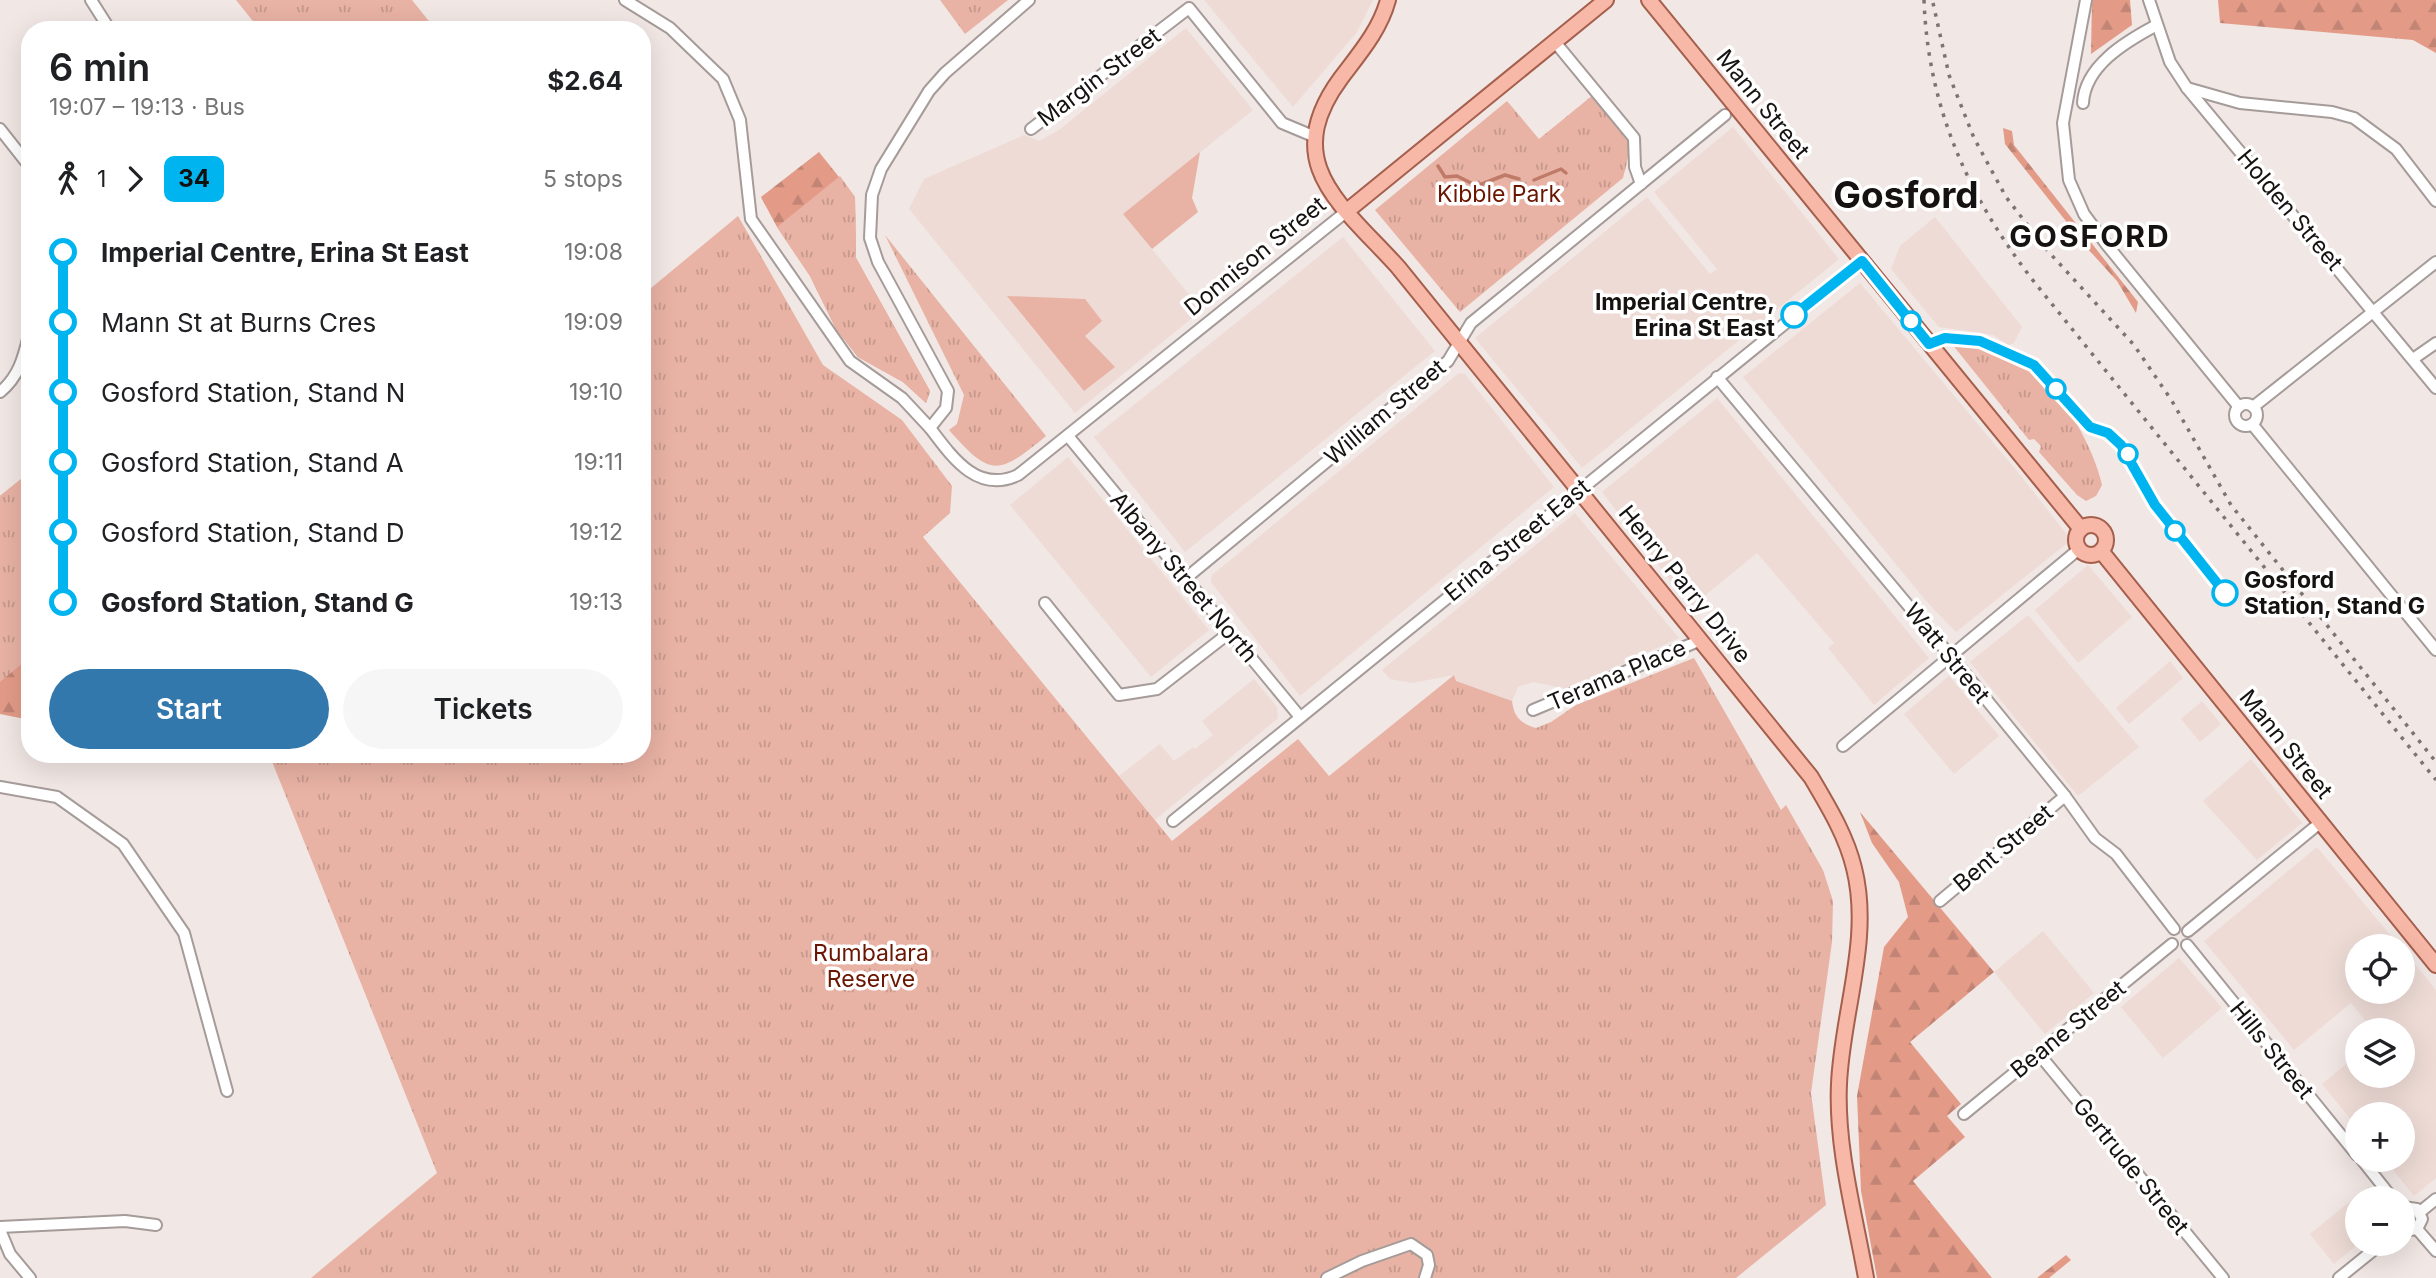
<!DOCTYPE html>
<meta charset="utf-8">
<style>
:root{--surface:#fff;--page:#f6f6f6;--text:#202124;--muted:#757577;--accent:#3378ad}
body{margin:0;font-family:Inter,sans-serif;background:var(--page);color:var(--text);height:100vh;display:flex;flex-direction:column;font-size:26px;white-space:nowrap}
*{box-sizing:border-box;margin:0}
p{font-size:23px;color:var(--muted)}
.icon{flex:none;width:38px;height:38px;fill:none;stroke:currentColor;stroke-width:2;stroke-linecap:round;stroke-linejoin:round}
.map{position:relative;flex:1;overflow:hidden}
.sheet{position:absolute;left:21px;top:21px;width:630px;height:742px;display:flex;flex-direction:column;background:var(--surface);border-radius:28px;box-shadow:0 7px 28px #0002}
.sheet>*{flex:none}
.badge{padding:0 14px;border-radius:10px;font-size:24px;line-height:46px}
.fabs{position:absolute;left:2345px;top:934px;display:grid;gap:14px}
.fabs a{display:grid;place-items:center;width:70px;height:70px;border-radius:50%;background:var(--surface);box-shadow:0 7px 28px #0002;font-size:35px}
.map>.badge{position:absolute;translate:-50% -50%;box-shadow:0 0 0 4px #fff}
.legs{display:flex;align-items:center;gap:10px;height:77px;padding:0 28px;font-size:23px}
.legs p{margin-inline-start:auto}
.overview{display:flex;align-items:center;justify-content:space-between;height:119px;padding:0 28px}
h1{font-size:38px;font-weight:600;line-height:52px}
.button{display:flex;gap:14px;margin-top:auto;padding:14px 28px}
.button a{flex:1;height:80px;border-radius:42px;background:var(--accent);color:#fff;font-size:28px;font-weight:600;line-height:80px;text-align:center}
.button a+a{background:var(--page);color:var(--text)}
ul{padding:0 28px;list-style:none}
li{display:flex;align-items:center;gap:24px;height:70px;font-size:26px}
li i{display:grid;place-items:center;width:10px;height:100%;margin:0 9px;background:currentColor}
li i::after{content:'';width:18px;height:18px;margin:-9px;border:5px solid;border-radius:50%;background:var(--surface)}
li p{margin-inline-start:auto}
li:first-child i{background:linear-gradient(#0000 50%,currentColor 0)}
li:last-child i{background:linear-gradient(currentColor 50%,#0000 0)}
.map>svg:first-child{display:block}
</style>
<div class="map">
<svg width="2436" height="1278" viewBox="0 0 2436 1278">
<defs>
<pattern id="forest-firs" width="22" height="20" patternUnits="userSpaceOnUse" patternTransform="scale(1.75)"><rect width="22" height="20" fill="#e39b88"/><path d="M5 1l3.5 6h-7zM16 11l3.5 6h-7z" fill="#c28474"/></pattern>
<pattern id="park-tufts" width="24" height="20" patternUnits="userSpaceOnUse" patternTransform="scale(1.75)"><rect width="24" height="20" fill="#e8b2a4"/><path d="M3 7l-1-3M5 7V3M7 7l1-3M15 17l-1-3M17 17v-4M19 17l1-3" fill="none" stroke="#c6988c"/></pattern>
</defs>
<rect width="100%" height="100%" fill="#f1e7e4"/>
<g fill="#eedbd6">
<path d="M1204,0H1373L1357,32L1293,107Z"/>
<path d="M1186,28L1253,110L1123,214L1202,310L1075,413L909,209L924,179L1024,135L1039,141L1059,130Z"/>
<path d="M1733,127L1839,259L1582,468L1475,338L1647,197L1710,274L1717,269L1654,192Z"/>
<path d="M1935,217L2022,327L2014,343L2009,345L1993,335L1939,327L1891,269L1900,246Z"/>
<path d="M1343,237L1435,351L1185,552L1094,437Z"/>
<path d="M1860,283L2021,476L2071,540L1956,632L1926,601L1743,377Z"/>
<path d="M1459,373L1465,374L1554,487L1300,696L1211,582L1212,575Z"/>
<path d="M1717,398L1929,658L1874,705L1828,648L1834,643L1757,553L1691,607L1602,492Z"/>
<path d="M1068,457L1209,630L1151,677L1010,505Z"/>
<path d="M1575,513L1679,638L1567,689L1533,682L1518,687L1512,701L1455,681L1454,675L1412,683L1390,679L1382,670Z"/>
<path d="M2088,565L2132,617L2078,663L2035,610Z"/>
<path d="M2028,615L2139,747L2078,796L1970,662Z"/>
<path d="M2170,661L2183,678L2129,724L2116,708Z"/>
<path d="M1949,676L1999,736L1954,774L1904,714Z"/>
<path d="M1254,679L1277,707L1278,718L1155,820L1119,776L1160,744L1174,761L1193,747L1195,749L1213,735L1202,721Z"/>
<path d="M2202,701L2221,724L2200,742L2181,719Z"/>
<path d="M2251,759L2302,823L2257,860L2203,801Z"/>
<path d="M2317,847L2400,947H2357V992H2403V950L2436,990V1178L2414,1196L2385,1160H2403V1115H2357V1127L2322,1084L2357,1055V1076H2403V1031H2374L2351,1003L2294,1050L2204,941Z"/>
<path d="M2043,931L2094,993L2045,1034L1994,972Z"/>
<path d="M2179,958L2222,1008L2163,1058L2121,1007Z"/>
<path d="M2369,1186L2379,1199H2357L2358,1244L2334,1264L2310,1234Z"/>
</g>
<g fill="#e8b2a4">
<path d="M1200,152L1192,198L1198,212L1152,249L1123,214Z"/>
<path d="M1007,296L1085,299L1102,321L1085,336L1115,367L1084,391Z"/>
</g>
<g fill="url(#forest-firs)">
<path d="M2092,0H2130L2132,25L2091,54Z"/>
<path d="M2218,0H2436V53L2413,40L2220,23Z"/>
<path d="M2003,128L2012,131L2014,145L2138,302L2136,313L2117,281L2088,249L2005,144Z"/>
<path d="M819,152L855,197L856,258L930,391L926,403L903,382L858,357L836,329L810,276L777,227L761,197Z"/>
<path d="M30,472V720L0,714V496Z"/>
<path d="M1860,812L1994,972L1910,1042L1961,1104L1947,1116L1965,1137L1913,1181L1992,1278H1877L1861,1191L1857,1096L1884,947L1908,917L1899,882L1872,843Z"/>
<path d="M2066,1255L2071,1260L2049,1278H2037Z"/>
</g>
<g fill="url(#park-tufts)">
<path d="M236,0H412L436,30H260Z"/>
<path d="M940,0H1008L965,34Z"/>
<path d="M1593,95C1625,131 1637,128 1623,178L1460,312L1375,210L1507,101L1539,139Z"/>
<path d="M840,176L855,197L856,258L930,391L926,403L903,382L858,357L836,329L810,276L777,227Z"/>
<path d="M738,216L823,365L902,420L952,486L950,513L923,537L1172,841L1298,739L1329,776L1454,675L1456,681L1512,701C1514,717 1520,723 1536,728L1551,722L1576,705L1694,658L1781,810L1786,805L1823,870L1833,901L1832,942L1811,1093L1826,1205L1736,1278H311L437,1173L269,754H642V291L645,293Z"/>
<path d="M885,235L1046,436C999,475 991,478 949,430L957,424L964,395Z"/>
<path d="M1969,343C1990,349 2010,355 2029,367C2061,388 2094,448 2102,485L2096,496L2086,501L2077,495L2039,452L2041,446L2034,439L2029,440L1952,344Z"/>
<path d="M30,472V657L0,682V496Z"/>
</g>
<g fill="none" stroke-linecap="round" stroke-linejoin="round">
<g stroke="#bf7a68" stroke-width="3.5">
<path d="M1438,166L1445,177L1457,176L1473,184H1482L1505,175L1519,179"/>
<path d="M1534,180L1561,169L1566,173"/>
</g>
<defs>
<g id="minor">
<path d="M91,0L110,30"/>
<path d="M625,0L670,28L723,79L740,120L751,219L850,361L902,398L930,428L946,408L948,391L878,262L870,238L872,195L881,169L929,91L945,73L1029,0"/>
<path d="M2086,0L2063,123L2069,180L2084,214L2107,245L2239,407"/>
<path d="M2149,0L2170,62L2187,88L2436,388"/>
<path d="M1555,42L1634,138L1635,167L1641,184"/>
<path d="M2187,88L2240,103L2332,112L2354,118L2396,149L2436,201"/>
<path d="M2083,103C2085,66 2125,42 2155,26"/>
<path d="M0,129L30,167"/>
<path d="M1031,129L1189,8L1282,123L1313,136"/>
<path d="M2413,359L2436,343"/>
<path d="M1717,377L1968,677L2065,796L2095,838L2116,854L2174,929"/>
<path d="M0,392C20,376 24,355 30,331"/>
<circle cx="2246" cy="415" r="11"/>
<path d="M2253,407L2436,262"/>
<path d="M2252,424L2436,650"/>
<path d="M930,428C952,457 977,494 1018,475L1347,211"/>
<path d="M1068,436L1300,717"/>
<path d="M1185,579L1448,361L1471,323L1725,115"/>
<path d="M1045,603L1119,695L1157,689L1229,633"/>
<path d="M1533,710L1701,640"/>
<path d="M1843,746L2079,549"/>
<path d="M0,787L57,797L123,844L184,933L227,1091"/>
<path d="M1173,821L1862,261"/>
<path d="M1940,901L2065,796"/>
<path d="M2188,931L2321,822"/>
<path d="M2187,945L2357,1155"/>
<path d="M2039,1054L2223,1278"/>
<path d="M1964,1114L2172,944"/>
<path d="M2362,1160L2393,1199"/>
<path d="M2403,1207L2417,1209L2422,1219L2417,1229L2403,1231"/>
<path d="M2420,1212L2436,1199"/>
<path d="M0,1227L125,1221L156,1225"/>
<path d="M2417,1229L2436,1251"/>
<path d="M0,1230L10,1254L30,1278"/>
<path d="M1327,1278L1362,1261L1411,1244L1427,1255L1429,1265L1425,1278"/>
<path d="M2339,1278L2381,1244"/>
</g>
<g id="major">
<path d="M1388,0C1380,30 1359,54 1341,78C1278,163 1342,205 1398,267L1811,777C1828,806 1846,835 1854,868C1872,939 1842,1012 1839,1084C1836,1148 1855,1215 1866,1278"/>
<path d="M1649,0L2081,529"/>
<path d="M1347,211L1606,0"/>
<circle cx="2091" cy="540" r="15"/>
<path d="M2101,551L2436,965"/>
</g>
</defs>
<use href="#minor" stroke="#a59b99" stroke-width="14"/>
<use href="#major" stroke="#a55f4d" stroke-width="18"/>
<use href="#minor" stroke="#fff" stroke-width="10"/>
<use href="#major" stroke="#f8b8a8" stroke-width="14"/>
<g stroke="#7a7472" stroke-width="3.5" stroke-dasharray="3.5 7" stroke-linecap="butt">
<path d="M1924,0C1928,109 1969,198 2035,283L2436,780"/>
<path d="M1933,3L1949,75L1974,138L2006,197L2046,249L2134,345L2172,401L2231,505L2436,762"/>
</g>
</g>
<g fill="none" stroke-linecap="round" stroke-linejoin="round">
<defs>
<path id="line-1" d="M1794,315L1862,261L1929,344L1945,338L1980,341L2034,365L2090,427L2108,433L2121,445L2155,505L2225,593"/>
</defs>
<use href="#line-1" stroke="#fff" stroke-width="16"/>
<use href="#line-1" stroke="#00b5ef" stroke-width="10"/>
</g>
<g fill="#fff" stroke="#00b5ef" stroke-width="3.5">
<circle cx="1794" cy="315" r="12"/>
<circle cx="1911" cy="321" r="9"/>
<circle cx="2056" cy="389" r="9"/>
<circle cx="2128" cy="454" r="9"/>
<circle cx="2175" cy="531" r="9"/>
<circle cx="2225" cy="593" r="12"/>
</g>
<g text-anchor="middle" stroke-width="7" stroke-linejoin="round" paint-order="stroke">
<g font-size="23" fill="#151211" stroke="#fff">
<text transform="translate(1099 77) rotate(-37)" y="8">Margin Street</text>
<text transform="translate(1763 104) rotate(51)" y="8">Mann Street</text>
<text transform="translate(2290 210) rotate(50)" y="8">Holden Street</text>
<text transform="translate(1255 256) rotate(-39)" y="8">Donnison Street</text>
<text transform="translate(1385 412) rotate(-40)" y="8">William Street</text>
<text transform="translate(1517 540) rotate(-39)" y="8">Erina Street East</text>
<text transform="translate(1184 577) rotate(50)" y="8">Albany Street North</text>
<text transform="translate(1685 584) rotate(51)" y="8">Henry Parry Drive</text>
<text transform="translate(1947 653) rotate(51)" y="8">Watt Street</text>
<text transform="translate(1617 675) rotate(-23)" y="8">Terama Place</text>
<text transform="translate(2286 744) rotate(51)" y="8">Mann Street</text>
<text transform="translate(2003 848) rotate(-40)" y="8">Bent Street</text>
<text transform="translate(2068 1029) rotate(-39)" y="8">Beane Street</text>
<text transform="translate(2272 1050) rotate(51)" y="8">Hills Street</text>
<text transform="translate(2131 1166) rotate(51)" y="8">Gertrude Street</text>
</g>
<g font-size="23" fill="#6a1600" stroke="#fff">
<text x="1499" y="202">Kibble Park</text>
<text x="871" y="961">Rumbalara<tspan x="871" dy="26">Reserve</tspan></text>
</g>
<g font-size="23" font-weight="bold" fill="#151211" stroke="#fff" text-anchor="end">
<text x="1775" y="310">Imperial Centre,<tspan x="1775" dy="26">Erina St East</tspan></text>
<text x="2244" y="588" text-anchor="start">Gosford<tspan x="2244" dy="26">Station, Stand G</tspan></text>
</g>
<g font-size="30" font-weight="bold" letter-spacing="2" fill="#151211" stroke="#fff">
<text x="2090" y="247">GOSFORD</text>
</g>
<g font-size="37" font-weight="bold" fill="#151211" stroke="#fff">
<text x="1906" y="208">Gosford</text>
</g>
</g>
</svg>
<div class="fabs">
<a><svg class="icon" aria-label="locate" viewBox="0 0 24 24"><circle cx="12" cy="12" r="6"/><path d="M12 2v4M12 18v4M2 12h4M18 12h4"/></svg></a>
<a><svg class="icon" aria-label="layers" viewBox="0 0 24 24"><path d="M12 4l9 5-9 5-9-5zM3 14l9 5 9-5"/></svg></a>
<a>+</a>
<a>−</a>
</div>
<section class="sheet">
<div class="overview"><div><h1>6 min</h1><p>19:07 – 19:13 · Bus</p></div><b>$2.64</b></div>
<div class="legs"><svg class="icon" aria-label="walk" viewBox="0 0 24 24"><circle cx="13" cy="4" r="2"/><path d="M13 8l-2 6 4 7M11 14l-3 7M7 12l3-4h3l4 4"/></svg>1<svg class="icon" aria-label="forward" viewBox="0 0 24 24"><path d="M9 5l7 7-7 7"/></svg><b class="badge" style="background:#00b5ef;color:#111">34</b><p>5 stops</p></div>
<ul>
<li><i style="color:#00b5ef"></i><b>Imperial Centre, Erina St East</b><p>19:08</p></li>
<li><i style="color:#00b5ef"></i><span>Mann St at Burns Cres</span><p>19:09</p></li>
<li><i style="color:#00b5ef"></i><span>Gosford Station, Stand N</span><p>19:10</p></li>
<li><i style="color:#00b5ef"></i><span>Gosford Station, Stand A</span><p>19:11</p></li>
<li><i style="color:#00b5ef"></i><span>Gosford Station, Stand D</span><p>19:12</p></li>
<li><i style="color:#00b5ef"></i><b>Gosford Station, Stand G</b><p>19:13</p></li>
</ul>
<div class="button"><a>Start</a><a>Tickets</a></div>
</section>
</div>
